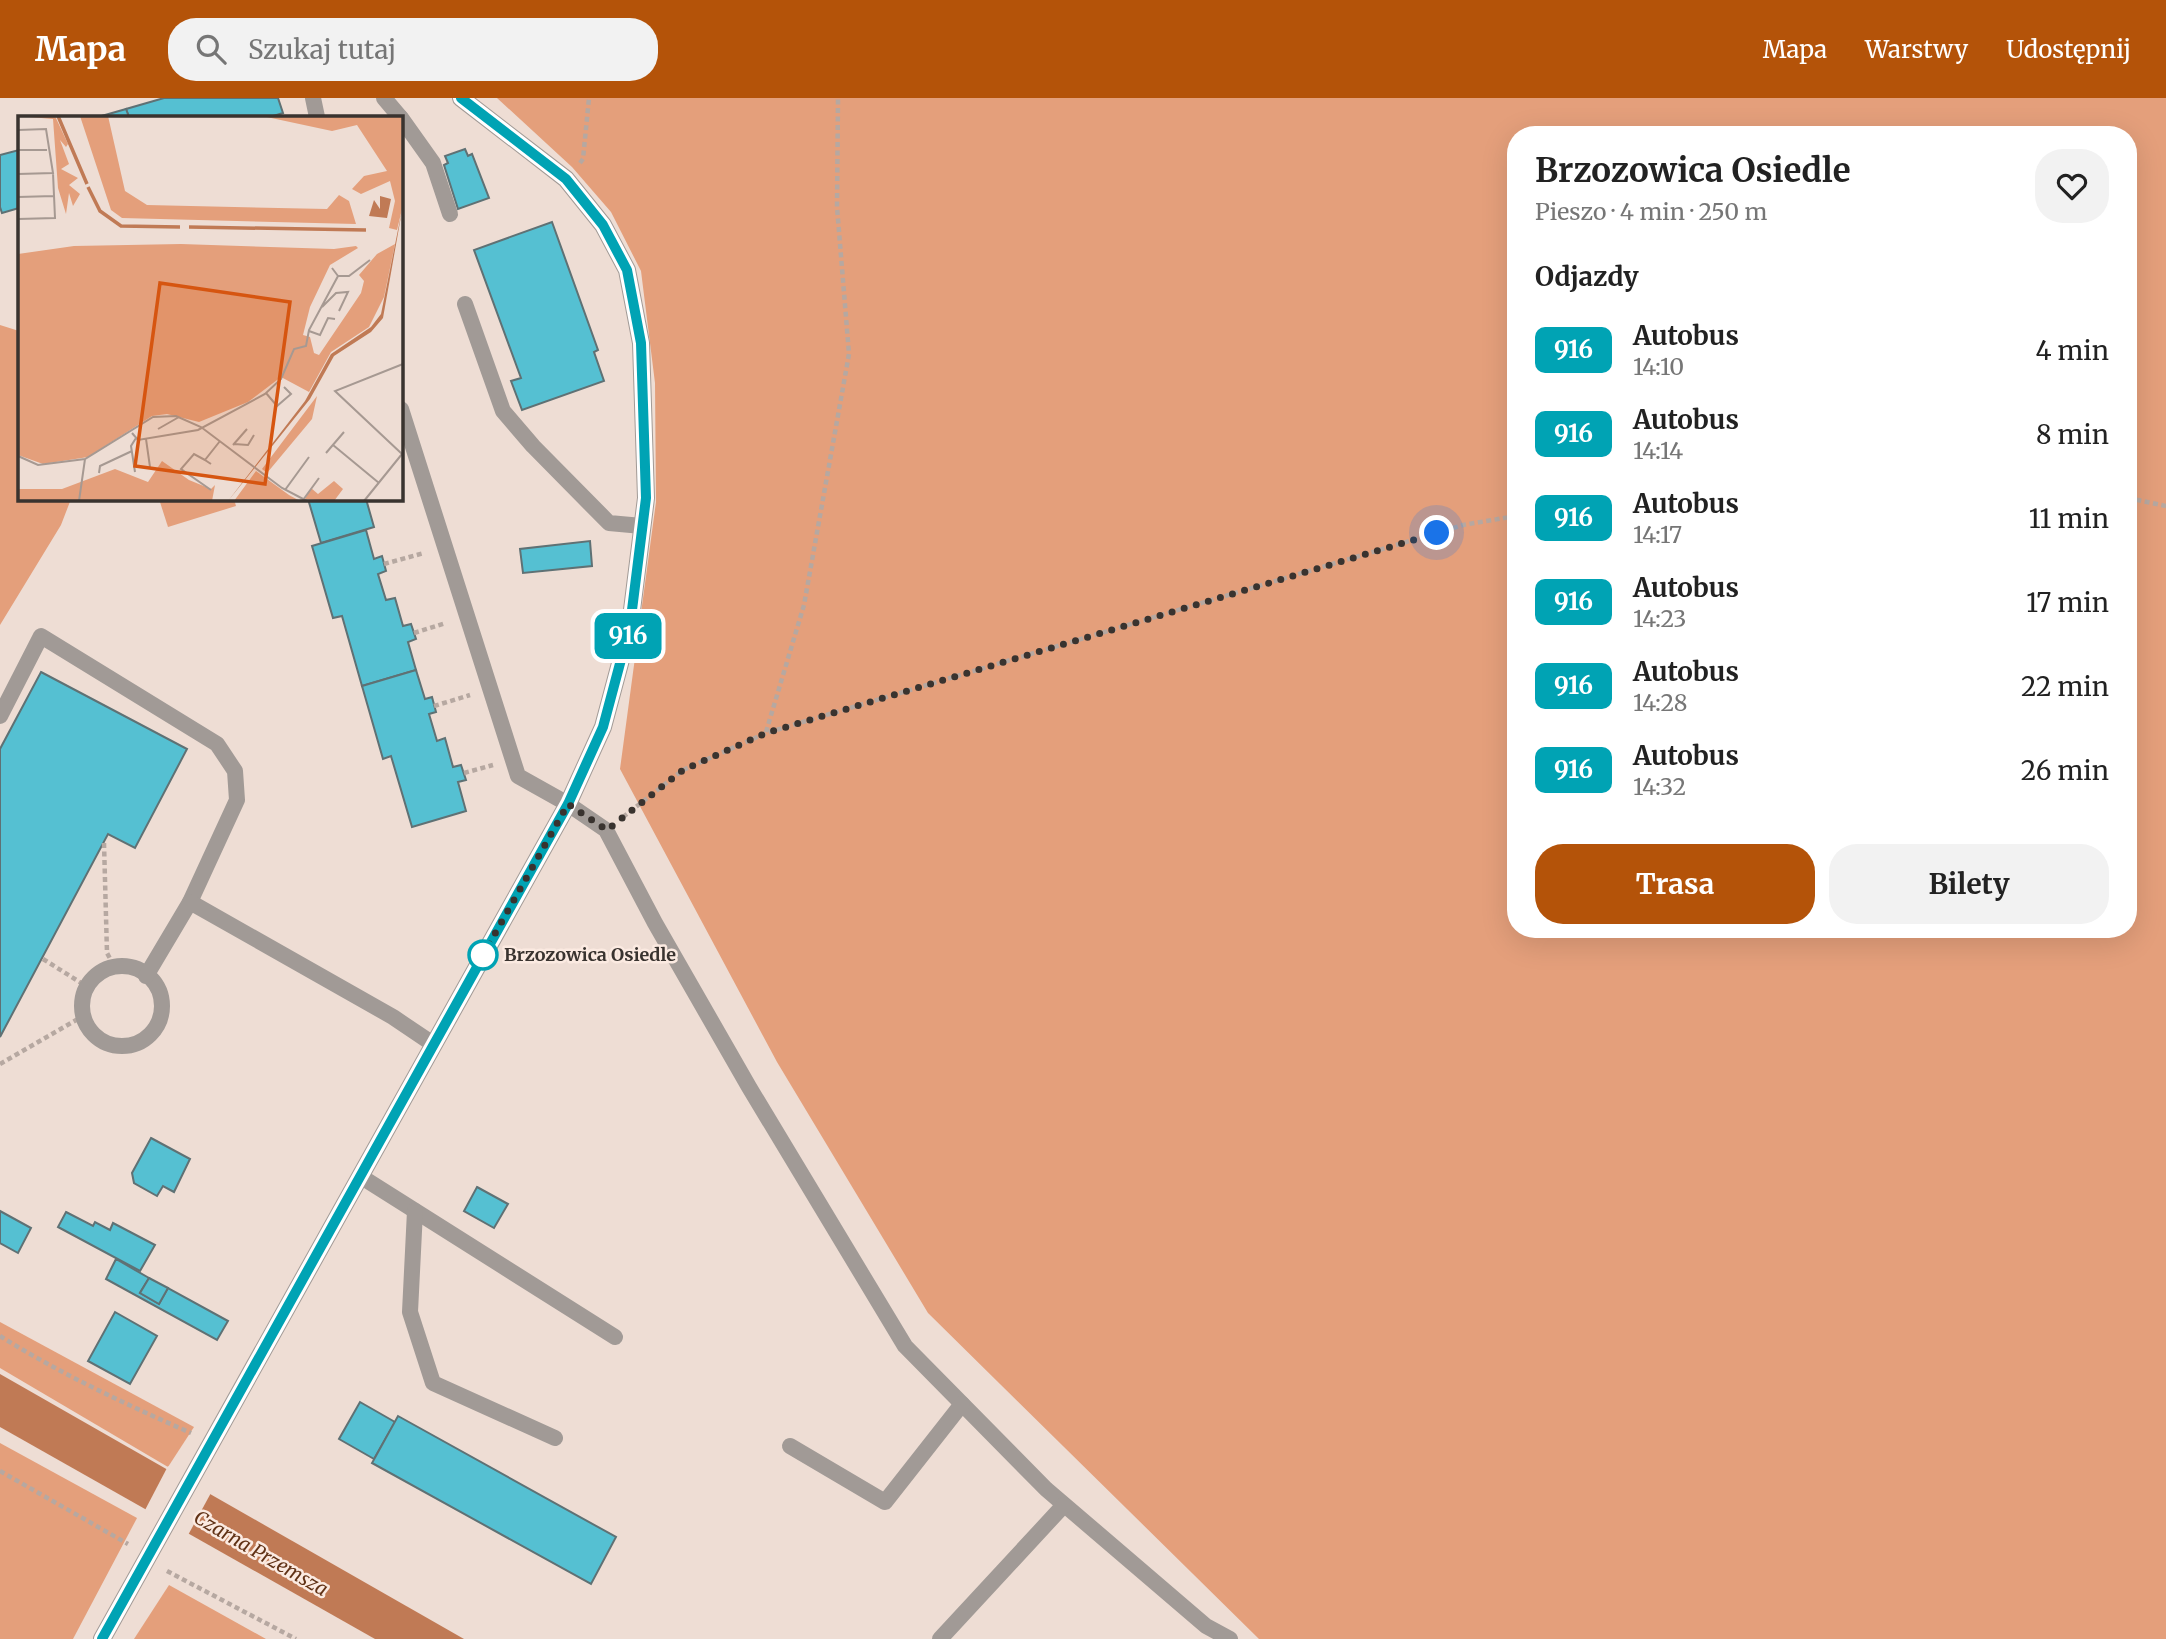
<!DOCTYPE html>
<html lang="pl">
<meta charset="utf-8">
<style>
:root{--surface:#fff;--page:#f2f2f2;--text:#222;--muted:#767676;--accent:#b45309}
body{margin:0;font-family:Merriweather,serif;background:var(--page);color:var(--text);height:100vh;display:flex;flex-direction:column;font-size:26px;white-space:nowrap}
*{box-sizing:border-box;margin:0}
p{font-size:23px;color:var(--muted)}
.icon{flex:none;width:38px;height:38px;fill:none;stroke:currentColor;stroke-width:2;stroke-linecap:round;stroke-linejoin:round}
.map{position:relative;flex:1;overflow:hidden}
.panel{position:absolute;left:1507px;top:28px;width:630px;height:812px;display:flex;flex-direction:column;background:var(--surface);border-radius:28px;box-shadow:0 7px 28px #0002}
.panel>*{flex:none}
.badge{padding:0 14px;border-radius:10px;font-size:24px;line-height:46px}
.you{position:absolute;width:35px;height:35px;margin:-18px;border:5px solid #fff;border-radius:50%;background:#1a73e8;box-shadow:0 0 0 10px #1a73e833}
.map>.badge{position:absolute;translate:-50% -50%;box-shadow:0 0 0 4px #fff}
h2{padding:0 28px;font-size:26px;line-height:63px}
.round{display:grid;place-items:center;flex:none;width:74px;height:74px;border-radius:28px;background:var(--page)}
.headline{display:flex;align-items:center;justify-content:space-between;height:119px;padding:0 28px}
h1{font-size:33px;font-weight:700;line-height:52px}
.cta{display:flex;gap:14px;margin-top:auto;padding:14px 28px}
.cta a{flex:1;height:80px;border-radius:28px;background:var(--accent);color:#fff;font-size:28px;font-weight:700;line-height:80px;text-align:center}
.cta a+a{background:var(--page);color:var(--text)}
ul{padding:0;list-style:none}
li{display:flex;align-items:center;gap:21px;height:84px;padding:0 28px}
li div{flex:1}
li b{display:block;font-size:26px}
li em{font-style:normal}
li .badge{min-width:77px;font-weight:700;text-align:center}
header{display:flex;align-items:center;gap:42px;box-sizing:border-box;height:98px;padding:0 35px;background:var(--accent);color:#fff}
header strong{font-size:33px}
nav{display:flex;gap:38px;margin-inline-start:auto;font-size:24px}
.search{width:490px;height:63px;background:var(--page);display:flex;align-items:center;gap:18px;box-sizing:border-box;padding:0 24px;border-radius:28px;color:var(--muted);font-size:26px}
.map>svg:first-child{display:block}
</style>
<header>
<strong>Mapa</strong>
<div class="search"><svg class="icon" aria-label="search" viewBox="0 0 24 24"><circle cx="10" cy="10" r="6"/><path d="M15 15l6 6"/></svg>Szukaj tutaj</div>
<nav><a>Mapa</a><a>Warstwy</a><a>Udostępnij</a></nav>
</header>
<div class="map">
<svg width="2166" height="1541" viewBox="0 0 2166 1541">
<rect width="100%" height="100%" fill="#eeddd4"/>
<g fill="#e49f7b" fill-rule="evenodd">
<path d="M497,0H2166V1541H1259L928,1215L777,964L620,671L656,404L655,285L641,173L611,114L572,69ZM1516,37H2128V831H1516Z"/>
<path d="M0,227L19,233V401H71L61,427L0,527Z"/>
<path d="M159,401H234L236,408L168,429Z"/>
<path d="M0,1224L194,1329L168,1369L0,1270Z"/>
<path d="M0,1345L137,1420L73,1541H0Z"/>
<path d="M169,1487L266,1541H134Z"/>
</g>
<path fill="#c07a55" d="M0,1276L464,1541H375L0,1329Z"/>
<path fill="#eeddd4" d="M168,1368L212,1393L187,1439L144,1414Z"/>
<g fill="#55c0d2" stroke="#5f7174" stroke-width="2">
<path d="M164,0H278L283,15L270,19H129L126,11Z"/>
<path d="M126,11L129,19H98Z"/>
<path d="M465,51L468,58L472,56L489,100L458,111L444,67L448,65L445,58Z"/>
<path d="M19,52V110L2,115L0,109V57Z"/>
<path d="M552,124L598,252L594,254L604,283L522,312L511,283L521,280L474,152Z"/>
<path d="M308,401H366L374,429L321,445Z"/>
<path d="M366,432L374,461L382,458L386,473L378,476L386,502L395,500L403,528L411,526L416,541L408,544L416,572L362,588L342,518L333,520L312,448Z"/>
<path d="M590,443L592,468L523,475L520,451Z"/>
<path d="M416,572L425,601L432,599L436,614L429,616L437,643L445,640L453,669L461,667L466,682L458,684L466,713L412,729L391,658L383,661L362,588Z"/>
<path d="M41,574L187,651L135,750L108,736L0,939V651Z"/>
<path d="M151,1040L190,1061L174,1094L163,1088L157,1098L134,1085L132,1075Z"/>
<path d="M477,1089L508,1106L494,1130L464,1113Z"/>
<path d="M0,1113L31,1130L18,1155L0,1145Z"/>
<path d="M66,1114L93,1128L95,1124L110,1132L113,1125L155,1147L140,1173L58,1129Z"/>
<path d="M116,1161L149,1180L140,1195L159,1206L168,1190L228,1223L217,1242L106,1181Z"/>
<path d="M149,1180L168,1190L159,1206L140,1195Z"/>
<path d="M115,1214L157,1238L130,1286L88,1263Z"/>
<path d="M360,1304L395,1324L374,1361L339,1341Z"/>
<path d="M398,1318L616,1439L591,1486L372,1365Z"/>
</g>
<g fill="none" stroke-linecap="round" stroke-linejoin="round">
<g stroke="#b6a8a1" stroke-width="4.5" stroke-dasharray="5 3.5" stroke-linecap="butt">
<path d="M580,65L583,61L589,0"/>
<path d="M2128,400L2166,408"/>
<path d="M384,466L424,455"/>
<path d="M414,535L446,525"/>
<path d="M434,608L470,597"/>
<path d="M766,634L804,507L849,256L837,109L838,0"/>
<path d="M464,675L493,667"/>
<path d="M623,719L683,672L766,635L1463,427L1516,418"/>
<path d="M104,745L107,855L114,868"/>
<path d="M43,861L86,888"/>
<path d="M0,966L83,918"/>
<path d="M0,1238C61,1276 125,1306 191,1335"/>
<path d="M0,1373L128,1446"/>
<path d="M167,1473L296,1541"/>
</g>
<g stroke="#a19a96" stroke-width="16">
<path d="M313,0L317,19"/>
<path d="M384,0L400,19"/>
<path d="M401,20L433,65L450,116"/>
<path d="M465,206L503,313L533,348L609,425L642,428"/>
<path d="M401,311L518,678L568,706L606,732L655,825L749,989L905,1248L1046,1391L1206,1528L1230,1541"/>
<path d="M0,618L41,538L217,646L235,673L237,702L190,804"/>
<circle cx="122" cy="908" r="40"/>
<path d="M146,878L190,804L393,919L433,946"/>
<path d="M360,1078L615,1239"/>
<path d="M415,1113L410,1214L433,1285L555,1340"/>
<path d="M790,1348L885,1404L962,1306"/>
<path d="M940,1541L1064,1407"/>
</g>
<path stroke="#a19a96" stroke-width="18" d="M102,1541L568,706L603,629L630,528L646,400L641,245L627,172L603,127L566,81L461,0"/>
</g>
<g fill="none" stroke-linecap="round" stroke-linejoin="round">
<defs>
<path id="line" d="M102,1541L568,706L603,629L630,528L646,400L641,245L627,172L603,127L566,81L461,0"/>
</defs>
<use href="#line" stroke="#fff" stroke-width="16"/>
<use href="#line" stroke="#00a3b4" stroke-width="10"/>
<path stroke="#39332f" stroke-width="7" stroke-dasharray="0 12.6" d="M483,857L568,706L607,732L683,672L766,635L1437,435"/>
</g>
<circle fill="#fff" stroke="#00a3b4" stroke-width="3.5" cx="483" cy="857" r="14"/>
<g text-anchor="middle" stroke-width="5" stroke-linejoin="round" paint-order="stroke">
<g font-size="18" font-weight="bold" fill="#39332f" stroke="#fbeae1" text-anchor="start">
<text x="504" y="863">Brzozowica Osiedle</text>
</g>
<g font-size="19" font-style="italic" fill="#613216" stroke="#fbeae1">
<text transform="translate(261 1455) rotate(30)" y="7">Czarna Przemsza</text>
</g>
</g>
<g transform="translate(18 18)">
<rect width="385" height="385" fill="#eeddd4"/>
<path d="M0,0H37L50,28L48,31L42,24L51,48L43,53L60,62L51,69L62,78L55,90L51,77L48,98L40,72L35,3ZM62,0H90L107,75L129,89L309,93L321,79L331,85L338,108L104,102L93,94ZM244,0H385V89L379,114L371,112L377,85L372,65L343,78L334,73L346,60L369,55L339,9L314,15ZM163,128L316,133L338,130L340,132L312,149L292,191L285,219L292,221L296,237L301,239L343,177L346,165L341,159L359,138L377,128L366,181L351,211L313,236L291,276L263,261L230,286L181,306L149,298L134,300L70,341L25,348L0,339V138L56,130ZM299,280L294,303L249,357L244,353ZM144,345L171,364L193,373L197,369L194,385H0V373H44L97,353L130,366ZM238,355L271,379L282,385H216ZM316,365L325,373L316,385L287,383L293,372L300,378Z" fill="#e49f7b"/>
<path d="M362,80L373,83L369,102L351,100L356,84L362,93ZM385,89L365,202L353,216L316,240L292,283L210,385L287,285L313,238L353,211L363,198Z" fill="#c07a55"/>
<path fill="none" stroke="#c07a55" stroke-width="3.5" d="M40,0L69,68M70,71L82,95L103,110L162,111M171,111L348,114"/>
<path fill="none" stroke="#a69992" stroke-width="2" d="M0,14L28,13L35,57L0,58M0,34H29M0,81L36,80M0,103L37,102L35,57M320,160H331L352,144M304,191L318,177L330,176L321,195M291,215L302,219L310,202L317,203M248,277L259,290L273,278L266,271M140,313L161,301M114,317L120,324L180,314L247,278L263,263L276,233L288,230L291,214L320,160L314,152M128,323L132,351M216,328L230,329L236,319M215,329L229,313M315,329L361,367M308,337L326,316M384,338L317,275L385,248M0,340L20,349L67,343L135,301L158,300L183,311L264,372L289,385M187,344L176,338L163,353L193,374M193,348L187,344L202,325M117,356L113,330L118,322M81,357L82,350L114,335M267,374L291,341M285,384L301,362M61,385L67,343M346,385L384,338"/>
<path fill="#d65510" fill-opacity="0.15" stroke="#d65510" stroke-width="3.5" d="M142,167L272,186L247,368L117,350Z"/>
<rect width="385" height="385" fill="none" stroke="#39332f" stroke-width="3.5"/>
</g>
</svg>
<div class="you" style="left:1437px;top:435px"></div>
<b class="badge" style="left:628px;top:538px;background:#00a3b4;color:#fff">916</b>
<section class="panel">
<div class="headline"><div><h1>Brzozowica Osiedle</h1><p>Pieszo · 4 min · 250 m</p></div><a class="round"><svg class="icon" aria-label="heart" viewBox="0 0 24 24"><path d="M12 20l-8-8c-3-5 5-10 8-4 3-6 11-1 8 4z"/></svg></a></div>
<h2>Odjazdy</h2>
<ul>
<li><span class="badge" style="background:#00a3b4;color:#fff">916</span><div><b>Autobus</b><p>14:10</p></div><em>4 min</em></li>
<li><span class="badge" style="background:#00a3b4;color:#fff">916</span><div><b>Autobus</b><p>14:14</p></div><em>8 min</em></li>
<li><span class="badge" style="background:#00a3b4;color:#fff">916</span><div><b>Autobus</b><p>14:17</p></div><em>11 min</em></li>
<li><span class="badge" style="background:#00a3b4;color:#fff">916</span><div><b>Autobus</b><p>14:23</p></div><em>17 min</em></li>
<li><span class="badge" style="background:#00a3b4;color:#fff">916</span><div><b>Autobus</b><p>14:28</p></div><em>22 min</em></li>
<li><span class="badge" style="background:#00a3b4;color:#fff">916</span><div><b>Autobus</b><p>14:32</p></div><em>26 min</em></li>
</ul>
<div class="cta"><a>Trasa</a><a>Bilety</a></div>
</section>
</div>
